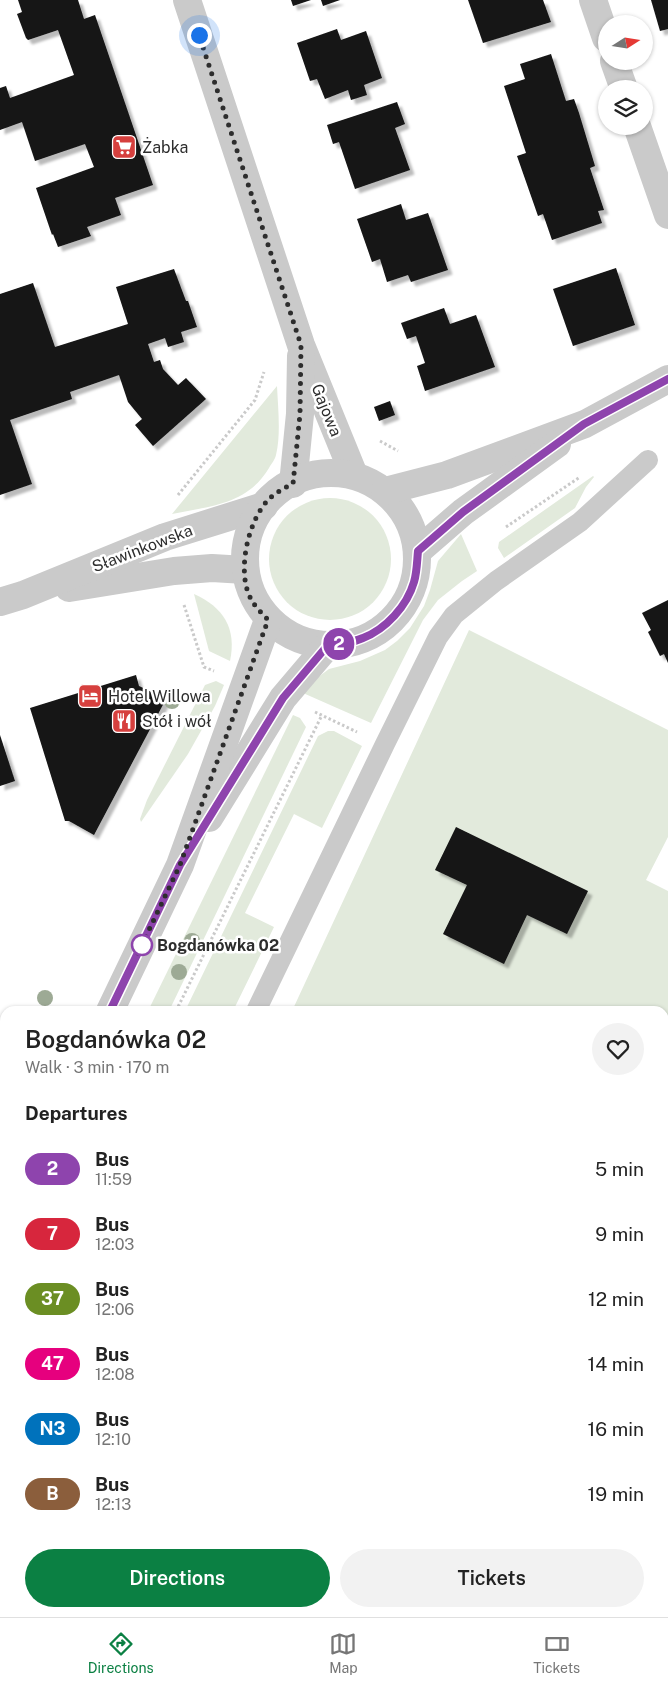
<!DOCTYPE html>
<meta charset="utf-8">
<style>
:root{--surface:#fff;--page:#f2f2f2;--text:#222;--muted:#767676;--line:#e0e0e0;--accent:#0b8043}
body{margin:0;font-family:"Public Sans",sans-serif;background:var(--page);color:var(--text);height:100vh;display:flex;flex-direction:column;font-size:19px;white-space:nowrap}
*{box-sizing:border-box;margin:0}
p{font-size:16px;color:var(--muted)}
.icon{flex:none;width:28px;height:28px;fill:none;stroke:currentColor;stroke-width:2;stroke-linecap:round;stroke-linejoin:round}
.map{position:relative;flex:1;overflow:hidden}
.sheet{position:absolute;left:0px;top:1006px;width:669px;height:611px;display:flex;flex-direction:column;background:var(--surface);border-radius:15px 15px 0 0;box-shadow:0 1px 4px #0004}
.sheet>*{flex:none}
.badge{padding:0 10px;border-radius:16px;font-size:18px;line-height:32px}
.needle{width:32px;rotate:78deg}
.controls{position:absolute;left:598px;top:15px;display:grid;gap:10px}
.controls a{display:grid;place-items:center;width:55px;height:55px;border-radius:50%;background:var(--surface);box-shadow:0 1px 4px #0004;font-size:25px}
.you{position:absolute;width:25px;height:25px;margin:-12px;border:4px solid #fff;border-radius:50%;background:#1a73e8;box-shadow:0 0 0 8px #1a73e833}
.map>.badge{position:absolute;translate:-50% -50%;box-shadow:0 0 0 2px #fff}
h2{padding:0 25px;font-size:19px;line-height:45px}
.round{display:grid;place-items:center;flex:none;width:52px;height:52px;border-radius:26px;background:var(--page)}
.head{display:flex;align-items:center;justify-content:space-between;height:85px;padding:0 25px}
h1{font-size:24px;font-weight:600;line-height:38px}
.button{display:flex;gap:10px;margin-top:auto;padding:10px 25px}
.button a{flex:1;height:58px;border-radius:30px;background:var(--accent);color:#fff;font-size:20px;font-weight:600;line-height:58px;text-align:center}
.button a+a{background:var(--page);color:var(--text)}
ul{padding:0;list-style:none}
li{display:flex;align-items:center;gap:15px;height:65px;padding:0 25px}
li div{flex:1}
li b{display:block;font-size:19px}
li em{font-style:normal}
li .badge{min-width:55px;font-weight:700;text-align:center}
.tab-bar{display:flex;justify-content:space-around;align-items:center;height:70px;border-top:1px solid var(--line);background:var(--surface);font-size:14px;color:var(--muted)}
.tab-bar a{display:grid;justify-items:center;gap:2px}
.tab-bar .on{color:var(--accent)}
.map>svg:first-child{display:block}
</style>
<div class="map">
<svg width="668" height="1617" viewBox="0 0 668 1617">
<defs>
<filter id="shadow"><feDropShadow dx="4.5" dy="4.5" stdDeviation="1" flood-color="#0004"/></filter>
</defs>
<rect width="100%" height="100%" fill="#fff"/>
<g fill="#e2eadc">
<path d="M277,386C278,407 281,435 276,455C275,460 271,464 269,468C247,505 210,506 172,514Z"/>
<path d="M593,476L594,477L586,487L575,508L504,558L498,548L499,542Z"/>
<circle cx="330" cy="559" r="61"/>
<path d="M461,534L477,571L462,581L438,600L423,620L371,723L303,693L313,681L329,669L360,661L385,650L397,641L410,628L424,606L430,590L438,561Z"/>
<path d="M194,594C223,607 237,628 230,661L209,651Z"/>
<path d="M469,630L668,730V837L646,880L668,891V1259L664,1257V1011H292Z"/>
<path d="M216,681L224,685L215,706L188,754L141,822L140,819L147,800L205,685Z"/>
<path d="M293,715L300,718L306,727L169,1011H148Z"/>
<path d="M328,731H334L362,746L322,828L294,814L245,913L274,927L233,1011H185L318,736Z"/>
<path d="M5,1096V1143L0,1153V1106Z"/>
<path d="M5,1409V1491L0,1501V1411Z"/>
</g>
<path fill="#cad9e8" d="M321,1613V1612L362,1613L354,1617H321Z"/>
<g fill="#141414" filter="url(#shadow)">
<path d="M18,0H78L84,19L95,15L153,185L115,198L121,215L87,227L91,236L58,247L53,234L52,235L36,188L94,167L85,144L35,161L22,122L0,130V88L6,86L10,98L74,75L58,30L28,40L26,38L17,14L22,12Z"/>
<path d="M291,0H311L293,6Z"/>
<path d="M321,0H340L323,6Z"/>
<path d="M468,0H543L551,22L483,43Z"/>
<path d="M651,0H668V29L660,31Z"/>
<path d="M337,29L341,40L366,31L382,78L364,85L367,95L351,100L348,90L325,99L317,79L310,81L297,43Z"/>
<path d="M551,54L566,101L574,99L579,113L595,166L590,168L604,210L598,211L602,223L552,240L543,214L538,216L517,156L526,153L504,86L525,79L520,64Z"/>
<path d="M397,102L405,124L395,128L410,170L355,189L339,142L333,144L327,125Z"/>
<path d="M401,204L406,220L428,213L448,270L411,282L408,275L387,282L380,259L372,262L357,219Z"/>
<path d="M616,268L635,325L573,346L553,289Z"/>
<path d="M174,269L186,301H188L197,327L181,332L184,342L168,347L165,338L148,344L154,362L160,360L163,369L178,385L186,378L206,399L153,446L135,425L142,419L128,402L119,375L70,392L72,399L10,420L32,484L0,495V294L33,283L55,347L128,324L116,287Z"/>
<path d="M444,308L450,324L476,315L495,367L425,391L417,366L425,363L416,336L407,339L401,323Z"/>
<path d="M390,401L395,415L379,421L374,407Z"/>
<path d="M668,600V663L664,654L660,656L648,632L651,630L642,613Z"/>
<path d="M136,675L139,686L166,699L94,835L69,821H65L30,708Z"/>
<path d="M0,735L15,781L0,786Z"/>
<path d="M456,827L588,891L567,934L527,915L504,964L443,934L467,885L435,870Z"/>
<path d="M664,1292L668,1294V1350L664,1359Z"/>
</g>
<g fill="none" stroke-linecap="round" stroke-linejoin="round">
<g stroke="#cacaca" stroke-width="3" stroke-dasharray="2.5 2.5" stroke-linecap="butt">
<path d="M380,441L398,451"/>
<path d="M178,495L255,400L264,372"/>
<path d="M506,527L580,477"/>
<path d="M184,605L204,667L214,671"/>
<path d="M315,712L357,732"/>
<path d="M176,1011L322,715"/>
<path d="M0,1371L5,1361"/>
<path d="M0,1395L5,1398"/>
<path d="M664,1494L668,1485"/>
</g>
<g stroke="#cacaca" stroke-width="20">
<path d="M256,1011L385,744L438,637L454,615L496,581L580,522L648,460"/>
<path d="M0,1547L5,1536"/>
</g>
<g stroke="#cacaca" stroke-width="28">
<path d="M187,0L301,345L354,475"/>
<path d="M593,0L606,38"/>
<path d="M614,61L624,89"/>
<path d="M637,126L668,215"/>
<path d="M293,484L300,414L301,356"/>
<path d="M69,588L174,571L212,568L245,570"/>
<path d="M0,602L23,595L165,537L264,506"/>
<path d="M664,1548L668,1539"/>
<path d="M631,1617L633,1612"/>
</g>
<g stroke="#cacaca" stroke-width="28">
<circle cx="331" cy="559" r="86"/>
<path d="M385,491L447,475L585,424L668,379"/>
<path d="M418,551L463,512L557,444"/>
<path d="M209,818L283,698L328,645"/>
<path d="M110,1011L180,865L268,620"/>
<path d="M0,1242L5,1231"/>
</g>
</g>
<g fill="#9daa95">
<circle cx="172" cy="701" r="8"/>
<circle cx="192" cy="941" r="8"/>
<circle cx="179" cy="972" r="8"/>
<circle cx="45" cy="998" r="8"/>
</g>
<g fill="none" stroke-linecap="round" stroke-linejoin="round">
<defs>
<path id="line" d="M110,1011L180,865L283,698L328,645C340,644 352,643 363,638C386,629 407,606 414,582C417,572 417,561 418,551L463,512L584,424L668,379"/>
</defs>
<use href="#line" stroke="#fff" stroke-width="11"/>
<use href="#line" stroke="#8e44ad" stroke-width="8"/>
<path stroke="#2d2d2d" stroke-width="5" stroke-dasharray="0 9" d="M142,945L138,953L180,865L268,620C262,613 255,607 251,599C236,572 248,519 270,498C277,492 284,488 293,484L300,414L301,345L199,35"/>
</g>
<defs>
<symbol id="supermarket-square" viewBox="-11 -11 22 22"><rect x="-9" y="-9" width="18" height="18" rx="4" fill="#d6403e" stroke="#fff"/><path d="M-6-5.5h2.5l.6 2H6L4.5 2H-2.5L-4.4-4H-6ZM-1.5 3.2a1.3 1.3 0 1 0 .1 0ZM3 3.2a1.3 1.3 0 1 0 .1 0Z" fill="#fff"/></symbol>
<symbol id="hotel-square" viewBox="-11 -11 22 22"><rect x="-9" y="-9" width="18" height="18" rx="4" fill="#d6403e" stroke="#fff"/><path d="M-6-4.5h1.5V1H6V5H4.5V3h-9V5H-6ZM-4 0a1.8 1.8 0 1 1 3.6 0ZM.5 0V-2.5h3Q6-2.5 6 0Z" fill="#fff"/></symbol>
<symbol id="restaurant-square" viewBox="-11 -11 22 22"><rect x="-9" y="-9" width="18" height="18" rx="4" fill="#d6403e" stroke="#fff"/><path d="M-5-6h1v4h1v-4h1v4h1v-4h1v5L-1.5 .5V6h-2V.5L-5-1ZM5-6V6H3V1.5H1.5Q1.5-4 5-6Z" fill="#fff"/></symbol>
</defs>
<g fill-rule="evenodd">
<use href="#supermarket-square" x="110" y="133" width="28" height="28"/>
<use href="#hotel-square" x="76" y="682" width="28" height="28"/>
<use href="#restaurant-square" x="110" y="707" width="28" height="28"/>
</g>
<circle fill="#fff" stroke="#8e44ad" stroke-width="2.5" cx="142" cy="945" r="10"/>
<g text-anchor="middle" stroke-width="5" stroke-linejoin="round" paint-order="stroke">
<g font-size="16" fill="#2d2d2d" stroke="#fff" text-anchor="start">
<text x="142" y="153">Żabka</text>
<text x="108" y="702">Hotel Willowa</text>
<text x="142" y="727">Stół i wół</text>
</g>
<g font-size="16" fill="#2d2d2d" stroke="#fff">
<text transform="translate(327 410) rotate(68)" y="6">Gajowa</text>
<text transform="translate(142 548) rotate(-21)" y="6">Sławinkowska</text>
</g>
<g font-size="16" font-weight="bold" fill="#2d2d2d" stroke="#fff" text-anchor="start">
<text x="157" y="951">Bogdanówka 02</text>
</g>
</g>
</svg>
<div class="controls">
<a><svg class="needle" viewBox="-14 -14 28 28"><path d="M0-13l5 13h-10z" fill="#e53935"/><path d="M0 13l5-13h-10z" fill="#767676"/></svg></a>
<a><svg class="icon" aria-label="layers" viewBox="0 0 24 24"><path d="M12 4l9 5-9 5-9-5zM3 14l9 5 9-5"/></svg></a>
</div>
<div class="you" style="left:199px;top:35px"></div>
<b class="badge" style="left:339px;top:644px;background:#8e44ad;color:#fff">2</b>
<section class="sheet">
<div class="head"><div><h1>Bogdanówka 02</h1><p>Walk · 3 min · 170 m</p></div><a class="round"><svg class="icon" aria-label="heart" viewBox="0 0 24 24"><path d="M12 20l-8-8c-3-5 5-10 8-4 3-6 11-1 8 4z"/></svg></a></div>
<h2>Departures</h2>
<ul>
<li><span class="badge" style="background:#8e44ad;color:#fff">2</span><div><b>Bus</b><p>11:59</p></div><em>5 min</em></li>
<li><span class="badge" style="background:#d7263d;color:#fff">7</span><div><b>Bus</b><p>12:03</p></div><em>9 min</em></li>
<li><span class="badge" style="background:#6b8e23;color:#fff">37</span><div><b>Bus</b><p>12:06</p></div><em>12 min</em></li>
<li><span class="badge" style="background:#e6007e;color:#fff">47</span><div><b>Bus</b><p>12:08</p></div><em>14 min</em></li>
<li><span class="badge" style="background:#0072bc;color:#fff">N3</span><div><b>Bus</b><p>12:10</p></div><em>16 min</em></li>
<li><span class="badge" style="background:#8b5e3c;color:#fff">B</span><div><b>Bus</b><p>12:13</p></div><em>19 min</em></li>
</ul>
<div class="button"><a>Directions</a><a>Tickets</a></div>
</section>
</div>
<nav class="tab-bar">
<a class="on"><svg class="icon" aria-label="directions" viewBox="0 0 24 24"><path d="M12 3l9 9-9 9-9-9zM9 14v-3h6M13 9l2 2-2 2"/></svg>Directions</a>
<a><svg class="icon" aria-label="map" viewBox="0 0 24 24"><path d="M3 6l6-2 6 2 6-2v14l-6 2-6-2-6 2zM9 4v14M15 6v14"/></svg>Map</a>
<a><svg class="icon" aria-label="tickets" viewBox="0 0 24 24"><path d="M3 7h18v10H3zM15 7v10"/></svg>Tickets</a>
</nav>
